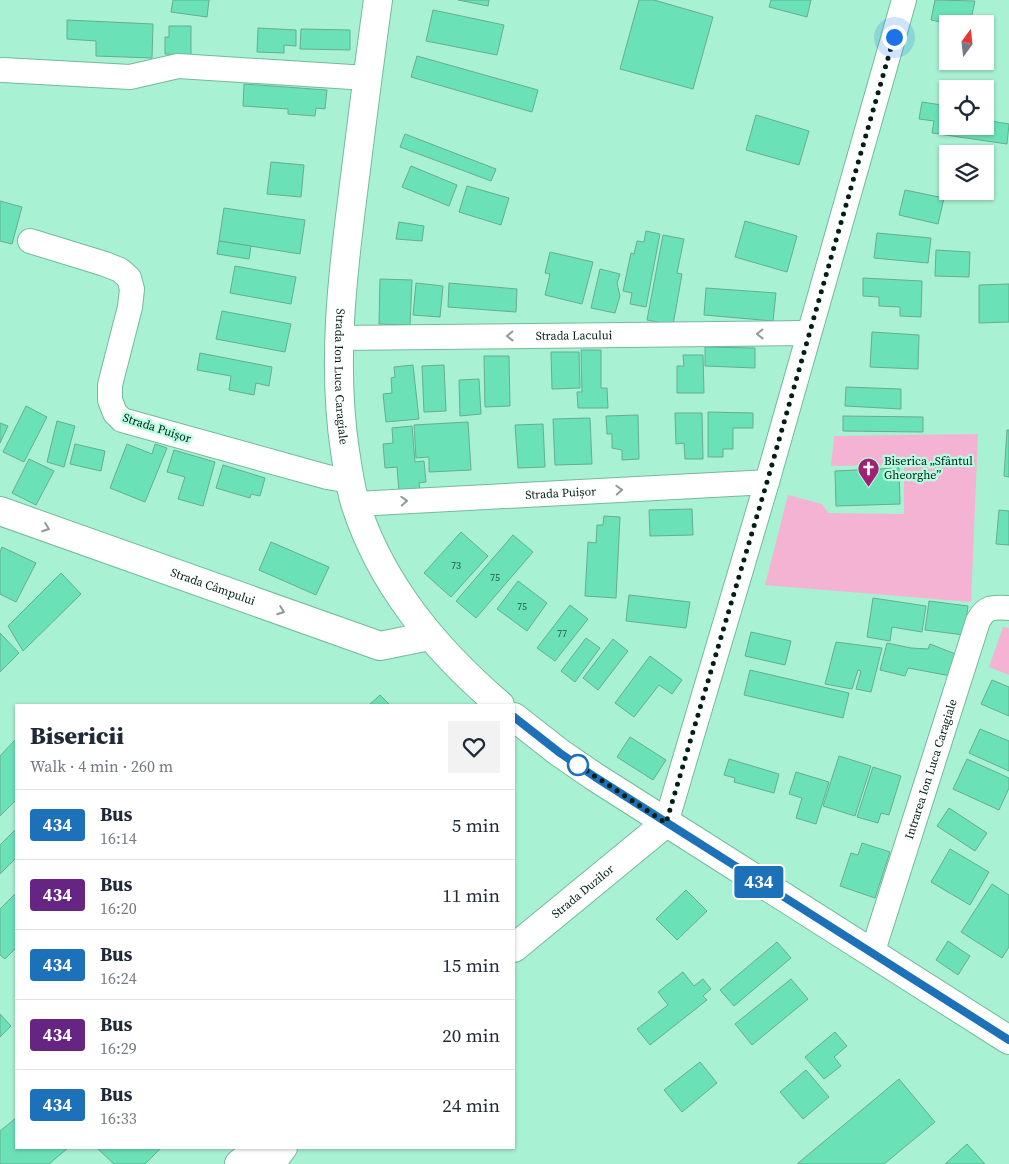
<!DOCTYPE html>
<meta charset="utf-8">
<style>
:root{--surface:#fff;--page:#f2f2f3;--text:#1f2937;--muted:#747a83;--line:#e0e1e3}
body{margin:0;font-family:"Source Serif 4",serif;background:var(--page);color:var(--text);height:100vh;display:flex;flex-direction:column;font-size:19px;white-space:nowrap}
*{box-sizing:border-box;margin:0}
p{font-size:16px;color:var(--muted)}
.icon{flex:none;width:28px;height:28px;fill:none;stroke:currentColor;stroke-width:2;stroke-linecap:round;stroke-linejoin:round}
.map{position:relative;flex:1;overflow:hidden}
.details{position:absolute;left:15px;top:704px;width:500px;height:445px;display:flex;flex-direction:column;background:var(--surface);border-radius:0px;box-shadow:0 1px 4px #0004}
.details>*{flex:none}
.badge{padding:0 10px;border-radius:4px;font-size:18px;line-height:32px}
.needle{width:32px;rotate:15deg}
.buttons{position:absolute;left:939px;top:15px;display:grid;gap:10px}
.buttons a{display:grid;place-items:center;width:55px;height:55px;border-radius:0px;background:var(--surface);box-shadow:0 1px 4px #0004;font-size:25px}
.you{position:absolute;width:25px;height:25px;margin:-12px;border:4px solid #fff;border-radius:50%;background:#1a73e8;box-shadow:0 0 0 8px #1a73e833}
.map>.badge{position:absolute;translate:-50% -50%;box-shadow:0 0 0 2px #fff}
.round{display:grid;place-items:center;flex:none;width:52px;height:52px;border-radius:0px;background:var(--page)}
.summary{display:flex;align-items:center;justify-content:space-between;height:85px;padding:0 15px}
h1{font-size:24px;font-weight:800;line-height:38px}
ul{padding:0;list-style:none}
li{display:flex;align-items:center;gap:15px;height:70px;padding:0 15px;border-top:1px solid var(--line)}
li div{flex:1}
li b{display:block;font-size:19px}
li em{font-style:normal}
li .badge{min-width:55px;font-weight:700;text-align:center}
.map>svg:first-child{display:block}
</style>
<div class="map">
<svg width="1009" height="1164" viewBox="0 0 1009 1164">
<rect width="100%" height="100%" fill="#a8f1d3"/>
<g fill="#f5b3d4">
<path d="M978,434L971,602L765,585L788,495L822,504L828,513L904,514V465L831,466L834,436Z"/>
<path d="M1003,627L1009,628V675L989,667Z"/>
</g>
<g fill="#6ae1b6" stroke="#66ad91">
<path d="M173,0H209L207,17L171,12Z"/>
<path d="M458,0H489L488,6Z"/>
<path d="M639,0H654L713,17L693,89L620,69Z"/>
<path d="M771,0H811L807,17L769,7Z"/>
<path d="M935,0L975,1L970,24H950L931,20Z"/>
<path d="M433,10L504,25L497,55L426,41Z"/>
<path d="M67,20L153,24L152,58L96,56V41L67,39Z"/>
<path d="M169,26H191V55L165,54V37H169Z"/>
<path d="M258,28L296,30V46L284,45V53L257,52Z"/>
<path d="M301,29L350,30V50L300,49Z"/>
<path d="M417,56L538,90L532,112L411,77Z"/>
<path d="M244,84L327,90L325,109L316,108L315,116L288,114V109L243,106Z"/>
<path d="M922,102L948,106V126H985V120L1009,124L1007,144L932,133L934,121L919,119Z"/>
<path d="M756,115L809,131L799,165L746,150Z"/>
<path d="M405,134L496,169L491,181L400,147Z"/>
<path d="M271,162L304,165L301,197L267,194Z"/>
<path d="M411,166L457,185L449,206L402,187Z"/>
<path d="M467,186L509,198L501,225L459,212Z"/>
<path d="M905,190L944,198L938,224L899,215Z"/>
<path d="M0,201L22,207L12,244L0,241Z"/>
<path d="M224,208L305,220L300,254L219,241Z"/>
<path d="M745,221L797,236L787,272L735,257Z"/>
<path d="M399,222L424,226L422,241L396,239Z"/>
<path d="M646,231L660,234L646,307L630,304L632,293L623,291L631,253L634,254L637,241L644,242Z"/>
<path d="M877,233L931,238L928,263L874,258Z"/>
<path d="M663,235L684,239L677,273L682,274L673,325L647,320Z"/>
<path d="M219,241L251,246L249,259L217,254Z"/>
<path d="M936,250L970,252L969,277L935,276Z"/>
<path d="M550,252L593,262L582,304L545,295L550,274L545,273Z"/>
<path d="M235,266L296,277L291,304L230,293Z"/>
<path d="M600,269L620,274L617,283L620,296L615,313L591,308Z"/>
<path d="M863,278L922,281L921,317L900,316V307L879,306V297L863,296Z"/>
<path d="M380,279L412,280L410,325L379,324Z"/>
<path d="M416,283L443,286L440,317L413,315Z"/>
<path d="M449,283L517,289L516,312L448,307Z"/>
<path d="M1009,284V322L979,323V285Z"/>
<path d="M706,288L776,293L773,321L704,315Z"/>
<path d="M222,311L291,324L285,352L216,339Z"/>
<path d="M872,332L919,335L918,369L870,367Z"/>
<path d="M705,347L755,348V368L705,366Z"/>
<path d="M581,350H601V388H607L608,408H578L577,392H582Z"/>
<path d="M551,352H579L580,388L552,389Z"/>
<path d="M200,353L272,367L269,386L256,383L254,395L229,390L231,376L197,370Z"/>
<path d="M683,355H703L704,393H677V366H684Z"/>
<path d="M484,356H509L510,406L485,407Z"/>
<path d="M413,365L419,419L386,422L383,394L392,393L391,378L395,377L394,367Z"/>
<path d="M444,365L446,411L424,412L422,366Z"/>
<path d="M479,379L481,414L460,416L459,380Z"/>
<path d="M846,387L901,389V409L845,406Z"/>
<path d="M26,406L47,417L24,462L3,452Z"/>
<path d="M708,412L753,413V428H733V449H723V457H708Z"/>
<path d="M675,413H702L703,459H685L684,443L676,444Z"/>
<path d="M638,415L639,459L622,460V450L612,448V434H607L606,416Z"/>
<path d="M843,416L923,417V432L843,431Z"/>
<path d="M590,418L592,464L555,465L553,419Z"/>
<path d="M57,421L75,426L64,467L47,462Z"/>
<path d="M468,422L471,470L429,472V457L416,458L414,425Z"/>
<path d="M0,423L8,426L0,443Z"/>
<path d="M543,424L545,467L518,468L515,425Z"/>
<path d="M412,426L415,462L424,461L426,482L419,483L420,490L399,492L397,467L385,468L383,444L393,443L392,428Z"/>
<path d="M1007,430H1009V477L1004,476Z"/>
<path d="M75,444L105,451L101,471L70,464Z"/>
<path d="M127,444L152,454L155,444L167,448L145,502L110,488Z"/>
<path d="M174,450L215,462L203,506L178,499L185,477L167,472Z"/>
<path d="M29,459L54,471L36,505L12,493Z"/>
<path d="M223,465L265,478L260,496L251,494L250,498L216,488Z"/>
<path d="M899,468L900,504L836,506L835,471Z"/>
<path d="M692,509L693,535L650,536L649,510Z"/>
<path d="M999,510L1009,511V545L996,544Z"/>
<path d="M604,516L620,517L616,598L585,596L588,542L596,543L597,525H603Z"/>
<path d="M461,532L488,556L451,597L424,573Z"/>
<path d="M513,535L533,552L476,618L456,601Z"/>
<path d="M271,542L329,567L316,595L259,570Z"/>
<path d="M2,547L36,563L16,602L0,594V552Z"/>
<path d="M61,573L81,594L23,651L8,626Z"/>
<path d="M518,581L547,603L527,631L497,609Z"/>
<path d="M629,595L690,602L686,628L626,621Z"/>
<path d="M873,598L926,606L922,632L892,627L890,641L867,637Z"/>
<path d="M929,601L968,606L964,635L925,630Z"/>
<path d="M570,605L588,619L555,661L537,648Z"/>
<path d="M751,632L791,641L785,665L745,656Z"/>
<path d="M0,633L19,653L0,672Z"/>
<path d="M586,638L600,648L575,682L561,671Z"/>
<path d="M613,639L628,651L598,690L583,678Z"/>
<path d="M836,642L882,648L871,692L856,689L861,671L858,670L852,689L825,684Z"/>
<path d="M887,643L911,648L928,649L930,644L958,655L951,676L908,668L905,676L880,670Z"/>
<path d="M650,656L682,680L672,694L659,685L634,717L615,703Z"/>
<path d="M750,670L849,693L843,718L744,695Z"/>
<path d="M992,680L1009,687V716L981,704Z"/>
<path d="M380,695L390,705H369Z"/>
<path d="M980,729L1009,741V771L969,753Z"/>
<path d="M630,737L666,760L653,780L617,757Z"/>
<path d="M16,739V800L0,816V756Z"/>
<path d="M839,756L871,766L855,816L823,806Z"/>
<path d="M729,759L779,774L774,793L734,782L735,778L724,775Z"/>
<path d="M967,759L1009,778V788L999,810L953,789Z"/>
<path d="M873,767L901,776L889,815L881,813L878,823L857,817Z"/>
<path d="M796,772L829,782L816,824L796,818L802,798L789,794Z"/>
<path d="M949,808L987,833L975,851L937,826Z"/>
<path d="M16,829V858L0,874V845Z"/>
<path d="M862,843L890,852L875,898L840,886L851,853L858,855Z"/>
<path d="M950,849L989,872L970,905L931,882Z"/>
<path d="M992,884L1009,895V947L1002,958L961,932Z"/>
<path d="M686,890L707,911L677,940L656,919Z"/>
<path d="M16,893V948L5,959L0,955V909Z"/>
<path d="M948,941L970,956L958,975L936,960Z"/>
<path d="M777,942L791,958L734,1006L720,990Z"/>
<path d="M683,972L694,986L703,979L711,989L703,996L707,1000L650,1045L637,1029L668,1005L658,992Z"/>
<path d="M791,979L808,999L752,1045L735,1024Z"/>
<path d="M0,1014L11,1026L0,1037Z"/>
<path d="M835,1032L847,1046L834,1057L841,1066L824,1079L805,1057Z"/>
<path d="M700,1062L717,1083L682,1112L664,1090Z"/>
<path d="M806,1070L829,1097L803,1119L780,1092Z"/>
<path d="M899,1079L935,1122L884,1164H797Z"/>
<path d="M16,1118V1148H68L49,1164H0V1131Z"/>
<path d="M967,1144L985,1164H945Z"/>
<path d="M97,1148H161L145,1164H114Z"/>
</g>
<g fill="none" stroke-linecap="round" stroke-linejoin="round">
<defs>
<g id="minor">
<path d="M3,70L130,77L178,66L367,78"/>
<path d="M30,241L105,264L120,270L129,278L132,289L130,307L110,385V400L115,413L122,420L327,477L350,481"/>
<path id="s1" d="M339,338L809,333"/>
<path id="s2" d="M356,504L767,482"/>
<path d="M666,823L767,482L904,0"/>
<path id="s3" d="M872,954L978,621C986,606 993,607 1009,608"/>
<path d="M273,1164L285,1148"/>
</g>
<g id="tertiary">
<path id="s4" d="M0,511L380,646L429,636"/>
<path id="s5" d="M514,948L666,823"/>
<path d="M239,1164L259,1148"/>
</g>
<g id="secondary">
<path id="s6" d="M378,0C369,64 361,129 353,193C342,278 332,365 345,451C348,469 350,486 355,503C381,585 436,650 500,705"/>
<path d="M514,717L560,753L595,777L1009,1040"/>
</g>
</defs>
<use href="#minor" stroke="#73ba9e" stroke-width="26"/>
<use href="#tertiary" stroke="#73ba9e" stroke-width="30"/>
<use href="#secondary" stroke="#73ba9e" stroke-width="30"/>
<use href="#minor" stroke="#fff" stroke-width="24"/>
<use href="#tertiary" stroke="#fff" stroke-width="28"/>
<use href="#secondary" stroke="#fff" stroke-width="28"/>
</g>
<defs><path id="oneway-chevron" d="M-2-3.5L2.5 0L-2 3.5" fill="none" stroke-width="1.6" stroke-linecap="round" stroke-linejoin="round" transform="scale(1.25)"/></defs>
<g stroke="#8d9a96">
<use href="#oneway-chevron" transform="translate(760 334) rotate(179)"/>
<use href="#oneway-chevron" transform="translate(510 336) rotate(179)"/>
<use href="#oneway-chevron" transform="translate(619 490) rotate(-3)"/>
<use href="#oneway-chevron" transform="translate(404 501) rotate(-3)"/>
<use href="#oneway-chevron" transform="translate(46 528) rotate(20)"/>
<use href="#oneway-chevron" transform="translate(281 611) rotate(20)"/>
</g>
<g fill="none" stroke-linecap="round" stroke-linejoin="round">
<defs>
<path id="line" d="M514,717L560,753L595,777L1009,1040"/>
</defs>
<use href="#line" stroke="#fff" stroke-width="11"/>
<use href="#line" stroke="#1d71b8" stroke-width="8"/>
<path stroke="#021f15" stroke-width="5" stroke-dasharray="0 9" d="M578,765L575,763L666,823L767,482L894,37"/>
</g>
<defs>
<symbol id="church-pin" viewBox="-11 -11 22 30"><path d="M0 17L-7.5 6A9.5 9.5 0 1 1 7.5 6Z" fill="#a02072" stroke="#b5fee0"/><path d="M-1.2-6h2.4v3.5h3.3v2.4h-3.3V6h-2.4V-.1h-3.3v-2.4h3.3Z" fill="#fff"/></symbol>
</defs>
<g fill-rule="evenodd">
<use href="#church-pin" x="856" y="456" width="25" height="34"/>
</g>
<circle fill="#fff" stroke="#1d71b8" stroke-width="2.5" cx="578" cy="765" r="10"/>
<g text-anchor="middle" stroke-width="4.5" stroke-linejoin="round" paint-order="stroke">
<g font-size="10" fill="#1c503d">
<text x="456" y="569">73</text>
<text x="495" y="581">75</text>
<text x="522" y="610">75</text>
<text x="562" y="637">77</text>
</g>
<g font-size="12" fill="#021f15" stroke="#b5fee0">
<text dy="4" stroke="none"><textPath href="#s1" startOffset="235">Strada Lacului</textPath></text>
<text dy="4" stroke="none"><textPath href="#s6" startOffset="379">Strada Ion Luca Caragiale</textPath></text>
<text transform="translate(157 428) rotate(18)" y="4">Strada Puișor</text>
<text dy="4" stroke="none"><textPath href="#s2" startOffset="205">Strada Puișor</textPath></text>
<text dy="4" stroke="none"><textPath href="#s4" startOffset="226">Strada Câmpului</textPath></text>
<text dy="4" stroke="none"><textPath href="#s3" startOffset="194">Intrarea Ion Luca Caragiale</textPath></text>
<text dy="4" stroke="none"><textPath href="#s5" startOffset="89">Strada Duzilor</textPath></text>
</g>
<g font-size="12" fill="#021f15" stroke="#b5fee0" text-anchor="start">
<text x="884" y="465">Biserica „Sfântul<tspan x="884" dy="14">Gheorghe”</tspan></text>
</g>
</g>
</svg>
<div class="buttons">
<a><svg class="needle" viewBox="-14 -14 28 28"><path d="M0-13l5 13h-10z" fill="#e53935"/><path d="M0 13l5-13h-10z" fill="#747a83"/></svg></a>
<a><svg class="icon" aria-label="locate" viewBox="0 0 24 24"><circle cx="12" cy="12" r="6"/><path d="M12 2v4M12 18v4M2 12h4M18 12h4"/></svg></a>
<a><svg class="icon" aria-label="layers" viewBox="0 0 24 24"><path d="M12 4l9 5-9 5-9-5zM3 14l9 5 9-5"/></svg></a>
</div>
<div class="you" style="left:894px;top:37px"></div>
<b class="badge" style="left:759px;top:882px;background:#1d71b8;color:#fff">434</b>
<section class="details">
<div class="summary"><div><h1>Bisericii</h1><p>Walk · 4 min · 260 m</p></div><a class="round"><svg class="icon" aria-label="heart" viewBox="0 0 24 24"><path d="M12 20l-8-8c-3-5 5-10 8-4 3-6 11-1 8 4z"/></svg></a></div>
<ul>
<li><span class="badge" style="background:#1d71b8;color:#fff">434</span><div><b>Bus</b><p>16:14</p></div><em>5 min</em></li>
<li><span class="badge" style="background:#662483;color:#fff">434</span><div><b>Bus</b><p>16:20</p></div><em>11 min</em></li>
<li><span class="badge" style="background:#1d71b8;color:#fff">434</span><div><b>Bus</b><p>16:24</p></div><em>15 min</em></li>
<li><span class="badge" style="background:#662483;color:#fff">434</span><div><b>Bus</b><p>16:29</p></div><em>20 min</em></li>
<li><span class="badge" style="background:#1d71b8;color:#fff">434</span><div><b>Bus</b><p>16:33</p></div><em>24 min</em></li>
</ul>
</section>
</div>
